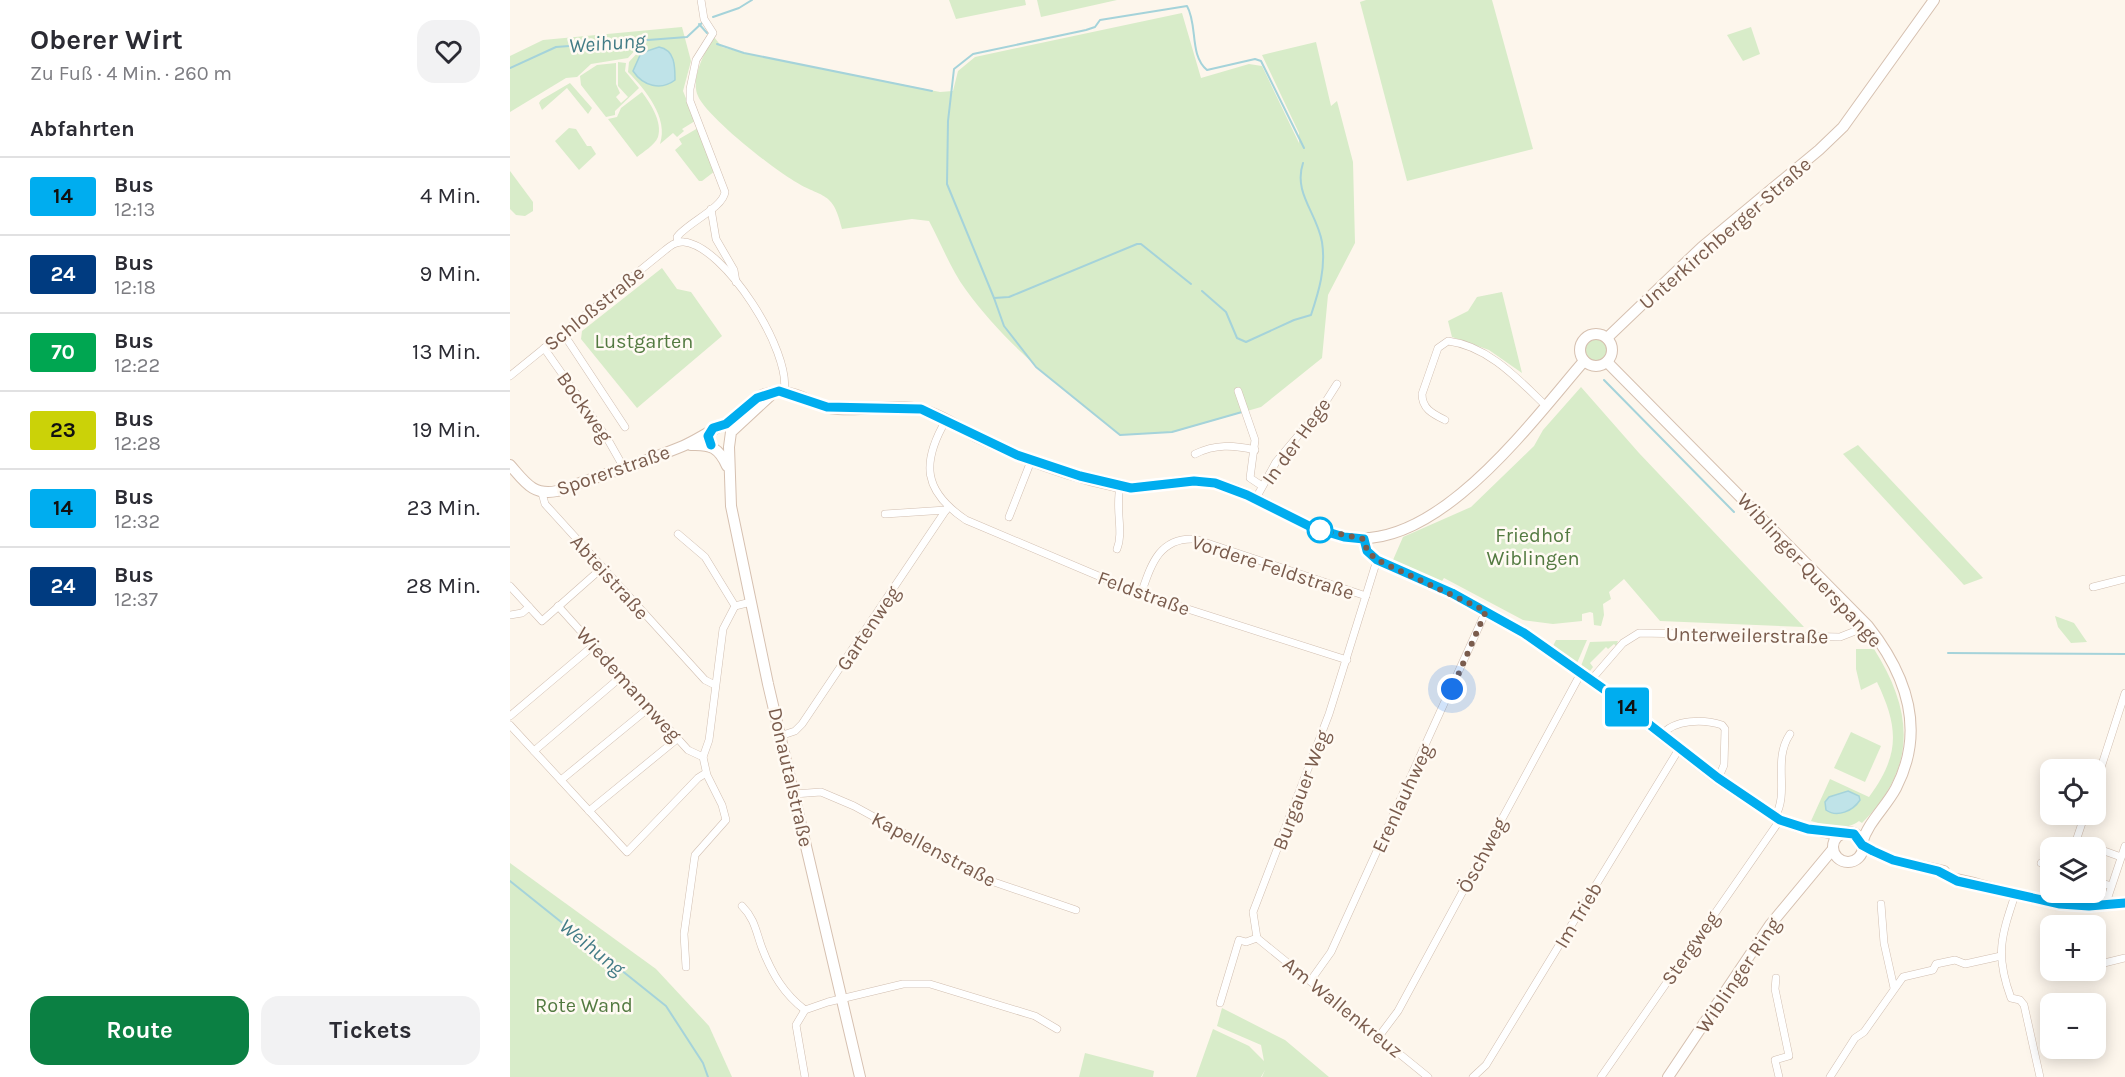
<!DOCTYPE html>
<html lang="de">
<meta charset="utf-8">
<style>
:root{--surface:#fff;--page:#f2f2f3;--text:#2b2b33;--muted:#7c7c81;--line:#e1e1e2;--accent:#0b8043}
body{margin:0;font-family:Karla,sans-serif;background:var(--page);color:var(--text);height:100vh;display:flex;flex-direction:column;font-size:22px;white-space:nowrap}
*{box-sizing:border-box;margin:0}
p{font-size:20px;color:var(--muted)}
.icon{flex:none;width:33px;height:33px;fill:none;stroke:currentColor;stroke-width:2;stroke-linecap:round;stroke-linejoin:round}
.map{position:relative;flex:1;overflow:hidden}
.details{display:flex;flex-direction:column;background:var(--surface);width:510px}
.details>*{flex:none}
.badge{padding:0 12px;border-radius:4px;font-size:21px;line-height:39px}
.controls{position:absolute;left:1530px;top:759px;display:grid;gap:12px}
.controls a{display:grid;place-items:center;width:66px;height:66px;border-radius:12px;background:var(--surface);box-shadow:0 3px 15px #0003;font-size:30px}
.you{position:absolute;width:30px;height:30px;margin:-15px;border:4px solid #fff;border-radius:50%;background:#1a73e8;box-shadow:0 0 0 9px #1a73e833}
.map>.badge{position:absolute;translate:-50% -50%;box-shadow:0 0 0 3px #fff}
h2{padding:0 30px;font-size:22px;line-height:54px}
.round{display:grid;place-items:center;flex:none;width:63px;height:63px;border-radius:18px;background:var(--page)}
.summary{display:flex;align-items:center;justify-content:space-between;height:102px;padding:0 30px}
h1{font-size:28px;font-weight:700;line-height:45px}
.button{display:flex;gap:12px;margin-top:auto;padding:12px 30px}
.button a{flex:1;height:69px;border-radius:18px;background:var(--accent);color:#fff;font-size:24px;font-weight:700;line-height:69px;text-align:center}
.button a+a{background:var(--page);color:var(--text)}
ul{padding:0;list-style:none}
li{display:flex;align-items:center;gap:18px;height:78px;padding:0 30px;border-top:2px solid var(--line)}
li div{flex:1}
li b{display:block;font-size:22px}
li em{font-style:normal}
li .badge{min-width:66px;font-weight:700;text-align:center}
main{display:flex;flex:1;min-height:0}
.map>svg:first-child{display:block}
</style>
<main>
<section class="details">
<div class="summary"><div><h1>Oberer Wirt</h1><p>Zu Fuß · 4 Min. · 260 m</p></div><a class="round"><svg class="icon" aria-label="heart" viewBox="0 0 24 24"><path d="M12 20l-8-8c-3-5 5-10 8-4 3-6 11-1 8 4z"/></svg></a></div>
<h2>Abfahrten</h2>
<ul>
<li><span class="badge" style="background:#00adef;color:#111">14</span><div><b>Bus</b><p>12:13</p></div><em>4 Min.</em></li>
<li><span class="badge" style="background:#003b80;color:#fff">24</span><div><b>Bus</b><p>12:18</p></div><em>9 Min.</em></li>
<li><span class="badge" style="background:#00a651;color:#fff">70</span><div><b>Bus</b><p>12:22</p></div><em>13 Min.</em></li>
<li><span class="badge" style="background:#cbd208;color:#111">23</span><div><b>Bus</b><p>12:28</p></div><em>19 Min.</em></li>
<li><span class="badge" style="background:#00adef;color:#111">14</span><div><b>Bus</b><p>12:32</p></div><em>23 Min.</em></li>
<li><span class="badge" style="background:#003b80;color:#fff">24</span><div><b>Bus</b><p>12:37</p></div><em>28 Min.</em></li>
</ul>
<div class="button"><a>Route</a><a>Tickets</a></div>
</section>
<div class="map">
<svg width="1615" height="1077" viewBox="0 0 1615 1077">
<rect width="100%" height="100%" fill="#fdf6ec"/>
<g fill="#d8ecc9">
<path d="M439,0H515L516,5L446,19Z"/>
<path d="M527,0H607L531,17Z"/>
<path d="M856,0H982L1023,149L897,181L850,2Z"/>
<path d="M672,13L691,78L739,64L752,66L789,143V133L752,55L806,42L821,106L827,101L843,162L845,243L818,295L812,358L751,407L664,432L610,435C555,391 498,348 456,290C441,270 431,243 419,221L402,219L332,229C323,190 313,199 284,181C262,168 197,117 188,96C180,79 195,51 204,37L212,47L234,53L430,92L443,91L448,71L465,57Z"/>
<path d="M172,27L181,61L173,91L185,121L172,129L174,131L167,137L163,133L150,144C159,118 135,89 118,72L119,62L130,50L129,46L118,58L81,64L67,77L56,78L0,112V56L33,40Z"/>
<path d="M1241,27L1250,54L1233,61L1217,35Z"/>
<path d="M108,62L116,63L115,71L129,88L105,111V115L96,117L71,85L70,76L87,65L106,63V84L110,93L106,97L111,103L118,97L108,86Z"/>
<path d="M60,83L82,108L78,114L57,88L32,110L29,103L31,100Z"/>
<path d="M132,92C140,103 153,122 148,137C145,145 133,152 127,157L98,119L107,117L111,108Z"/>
<path d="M59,128L66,129L77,146H81L86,154L69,170L45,141Z"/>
<path d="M188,128L205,171L192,181H189L165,150L172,144L169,139Z"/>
<path d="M0,171L23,202V211L15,216L6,215L0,209Z"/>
<path d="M152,268L167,289L181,292L212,336L127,408L71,339L72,331Z"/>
<path d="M992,292L1012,373L979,350L942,337L938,321L958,311L967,297Z"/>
<circle cx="1086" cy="350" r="16"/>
<path d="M1071,387L1129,453L1294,627L1150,621L1114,579L1099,592L1101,599L1093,604L1094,615L1091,626L1084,625L1083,613L1080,612L1072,614V621L1043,624L1013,620L934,578L930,584L883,560L893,537L961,507L1024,446L1033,430Z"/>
<path d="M1348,445L1473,578L1454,585L1333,454Z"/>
<path d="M1545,616L1564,623L1577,642L1561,643L1548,627Z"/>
<path d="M1046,640H1077L1067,663L1042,648Z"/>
<path d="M1108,641L1106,646L1104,644L1098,649L1096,647L1080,663L1083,667L1080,671L1071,666L1080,642Z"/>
<path d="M1346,649H1364C1404,712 1407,768 1352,823L1349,821C1335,832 1317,825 1301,821L1320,779L1359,797C1390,755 1389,728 1367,682L1351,690L1346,669Z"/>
<path d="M1341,732L1371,746L1355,782L1324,768Z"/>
<path d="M0,863L146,969L199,1026L222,1077H0Z"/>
<path d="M712,1008L775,1040L819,1077H752L755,1070L751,1077H686L703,1029L739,1046L754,1061L751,1045L707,1026Z"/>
<path d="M575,1053L644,1071L643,1077H569Z"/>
</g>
<g fill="#bfe3e8" stroke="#a5d3da" stroke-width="1.5">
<path d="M149,47C165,50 165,66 165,80C151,91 133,86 123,71L131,53Z"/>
<path d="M1338,791L1349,796L1350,800C1343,811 1327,818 1316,810L1315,802L1319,797Z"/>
</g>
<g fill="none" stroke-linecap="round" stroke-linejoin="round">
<g stroke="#a5d3da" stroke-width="2">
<path d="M203,17L229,8L242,0"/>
<path d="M189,24L197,33"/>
<path d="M207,44L234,53L422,91"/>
<path d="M0,68L46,47L177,37L193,22"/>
<path d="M681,284L631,244H627L499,297L484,298L437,184L438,121L444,69L463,54L576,30L585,27L590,20L677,6C688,25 679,55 697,70L745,59L751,61L794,148"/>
<path d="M692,291L716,312L727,338L736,342L784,320L801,315C809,291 816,268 812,242C807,213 783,193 793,163"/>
<path d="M484,298L494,326L526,367L610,435L662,432L732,412"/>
<path d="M1094,380L1224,512"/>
<path d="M1438,653L1615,654"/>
<path d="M0,881L156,1006L193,1063L198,1077"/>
</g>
<defs>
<g id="street">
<path d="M201,209L206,239L224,270L226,282"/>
<path d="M168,242L167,237C177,223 213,208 215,192L180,101V89L186,60L203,33L194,19L191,0"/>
<path d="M53,333L115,427"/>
<path d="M34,348L97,438L114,468"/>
<path d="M0,376L154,251C160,246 166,241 174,242C215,246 282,352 274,392"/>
<path d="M728,391L745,440L740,478L752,486"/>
<path d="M436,420C411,463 413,491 456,520L631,594L837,660"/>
<path d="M935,420C923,414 912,409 912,394L928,348L938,341C978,346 1008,379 1035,405"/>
<path d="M685,454C705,444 723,445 745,450"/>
<path d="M32,493L35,504L195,680L205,685"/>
<path d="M745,500L766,462L813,406L827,384"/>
<path d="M375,514L436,510"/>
<path d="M499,517L521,461"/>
<path d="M168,534L195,557L225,606"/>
<path d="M607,549C614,532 605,510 610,487"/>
<path d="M0,586L32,621L92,568"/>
<path d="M1583,587L1615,579"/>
<path d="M631,594C641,565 649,537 685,539L856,596"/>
<path d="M48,606L178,750L193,757"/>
<path d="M0,615L12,613L19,607"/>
<path d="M1081,680L1113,643L1129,633L1330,637L1358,626"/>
<path d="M0,716L84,645"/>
<path d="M0,725L117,852L188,778L196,773"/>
<path d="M1152,735C1164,719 1194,719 1212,725L1215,729L1214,765L1208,779"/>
<path d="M270,736L285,731L292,724L438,507"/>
<path d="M24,751L112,676"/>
<path d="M51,780L140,707"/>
<path d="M1586,783L1615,693"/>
<path d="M284,794L311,792L344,806L481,881L566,910"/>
<path d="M79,811L167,739"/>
<path d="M1575,814L1566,841L1583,848"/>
<path d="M1265,817C1280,791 1262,761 1280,734"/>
<path d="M1586,848L1611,857"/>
<path d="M1531,863L1540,866"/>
<path d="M1586,881L1601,886"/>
<path d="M1505,895C1491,937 1485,955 1501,998L1510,1000L1514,1005L1530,1077"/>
<path d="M1371,904L1374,943L1384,988"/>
<path d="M232,906C245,919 246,932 252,948C262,974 274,994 295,1010"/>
<path d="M1595,906L1615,846"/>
<path d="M747,938L918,1077"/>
<path d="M1586,965L1615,958"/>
<path d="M176,967L174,934L185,855L216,820L212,805L197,775L193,757L199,740L213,629L225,606L241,602"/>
<path d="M1266,978L1265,989L1279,1056L1265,1060L1269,1077"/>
<path d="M801,980L821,952L976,611"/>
<path d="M710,1003L729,940L736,942L747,938L743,912L819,714L867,560"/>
<path d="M870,1035L888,1011L1071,673"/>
<path d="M295,1077L286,1025L295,1010L318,1002L393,984H420L525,1016L547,1029"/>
<path d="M963,1077L976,1065L1169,749"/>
<path d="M1091,1077L1270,820"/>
<path d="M1320,1077L1345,1038L1354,1032L1393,977L1423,970L1426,964L1445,960L1455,964L1491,956"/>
</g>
<g id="secondary">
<circle cx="1086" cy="350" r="16"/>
<path d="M1097,338L1192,247L1309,150L1333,127L1424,0"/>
<path d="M1097,362L1358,626C1396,674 1416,730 1386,788C1376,807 1358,822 1352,843"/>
<path d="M261,395L221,432L219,447L221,506L258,684L350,1077"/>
<path d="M181,445C201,444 209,448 217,466"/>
<path d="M0,465C15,482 23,496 47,491C89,476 132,463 173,446C187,440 199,431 213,425C235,417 241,390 271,392C288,392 304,405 320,408C351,413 383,402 413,410C433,415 451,429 469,438C513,459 559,476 606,486C639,493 671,475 703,483C749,493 785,526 831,536C923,558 1021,422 1074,361"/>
<path d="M854,539L857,551L867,560L942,593L1008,629L1081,680L1208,779L1270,820L1286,826L1330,835"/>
<circle cx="1338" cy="847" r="15"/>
<path d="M1352,845L1383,860L1434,871"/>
<path d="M1428,871C1441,880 1453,880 1467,884C1517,898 1563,911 1615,903"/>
<path d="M1158,1077L1260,925L1323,849"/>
</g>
</defs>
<use href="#street" stroke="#d1beb0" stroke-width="8"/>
<use href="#secondary" stroke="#d6c0b0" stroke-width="12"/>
<use href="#street" stroke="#fff" stroke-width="7"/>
<use href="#secondary" stroke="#fff" stroke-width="10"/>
</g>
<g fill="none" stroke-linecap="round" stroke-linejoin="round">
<defs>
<path id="line" d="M201,445L198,436L203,428L216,424L247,398L269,391L317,407L411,409L507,455L570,476L621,488L684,481L705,483L737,495L801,527L834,537L854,539L857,551L867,560L942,593L1014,633L1095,690L1208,778L1270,820L1298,829L1344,834L1352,845L1363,851L1383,860L1428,871L1447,881L1550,904L1579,906L1615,903"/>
</defs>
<use href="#line" stroke="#fff" stroke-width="14"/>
<use href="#line" stroke="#00adef" stroke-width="9"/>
<path stroke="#7a5c4d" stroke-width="6" stroke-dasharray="0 10.8" d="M810,530L854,539L857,551L867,560L976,611L942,689"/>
</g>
<circle fill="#fff" stroke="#00adef" stroke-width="3" cx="810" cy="530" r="12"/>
<g text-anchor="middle" stroke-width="5" stroke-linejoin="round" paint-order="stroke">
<g font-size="20" fill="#7a5c4d" stroke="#fffaf3">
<text transform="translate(1215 233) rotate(-41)" y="7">Unterkirchberger Straße</text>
<text transform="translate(84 308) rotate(-39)" y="7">Schloßstraße</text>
<text transform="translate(75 407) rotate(55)" y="7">Bockweg</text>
<text transform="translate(786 441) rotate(-54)" y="7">In der Hege</text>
<text transform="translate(103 470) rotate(-19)" y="7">Sporerstraße</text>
<text transform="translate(763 567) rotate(18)" y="7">Vordere Feldstraße</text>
<text transform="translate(1300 570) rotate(47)" y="7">Wiblinger Querspange</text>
<text transform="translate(100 577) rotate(48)" y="7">Abteistraße</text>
<text transform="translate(634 593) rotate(20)" y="7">Feldstraße</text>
<text transform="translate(358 628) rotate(-56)" y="7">Gartenweg</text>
<text transform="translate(1237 635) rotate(1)" y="7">Unterweilerstraße</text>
<text transform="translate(119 684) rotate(48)" y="7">Wiedemannweg</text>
<text transform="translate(281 777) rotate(77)" y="7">Donautalstraße</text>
<text transform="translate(791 790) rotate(-69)" y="7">Burgauer Weg</text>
<text transform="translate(892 798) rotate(-65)" y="7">Erenlauhweg</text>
<text transform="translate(424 849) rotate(28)" y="7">Kapellenstraße</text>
<text transform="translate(972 855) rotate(-62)" y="7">Öschweg</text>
<text transform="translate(1068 915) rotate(-59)" y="7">Im Trieb</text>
<text transform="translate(1180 948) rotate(-55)" y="7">Stergweg</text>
<text transform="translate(1228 975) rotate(-56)" y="7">Wiblinger Ring</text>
<text transform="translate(833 1007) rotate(39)" y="7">Am Wallenkreuz</text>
</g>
<g font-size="20" fill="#537a41" stroke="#fffaf3">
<text x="134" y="348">Lustgarten</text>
<text x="1023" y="542">Friedhof<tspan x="1023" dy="23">Wiblingen</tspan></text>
<text x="74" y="1012">Rote Wand</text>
</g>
<g font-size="21" font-style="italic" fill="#437c86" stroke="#fffaf3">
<text transform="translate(97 43) rotate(-4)" y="7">Weihung</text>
<text transform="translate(82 947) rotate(39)" y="7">Weihung</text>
</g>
</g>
</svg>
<div class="controls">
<a><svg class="icon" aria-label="locate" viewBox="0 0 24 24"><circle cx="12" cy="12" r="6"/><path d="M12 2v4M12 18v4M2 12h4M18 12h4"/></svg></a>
<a><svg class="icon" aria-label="layers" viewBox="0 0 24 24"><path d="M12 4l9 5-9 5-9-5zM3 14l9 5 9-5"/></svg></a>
<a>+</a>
<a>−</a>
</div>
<div class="you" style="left:942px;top:689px"></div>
<b class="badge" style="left:1117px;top:707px;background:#00adef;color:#111">14</b>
</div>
</main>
